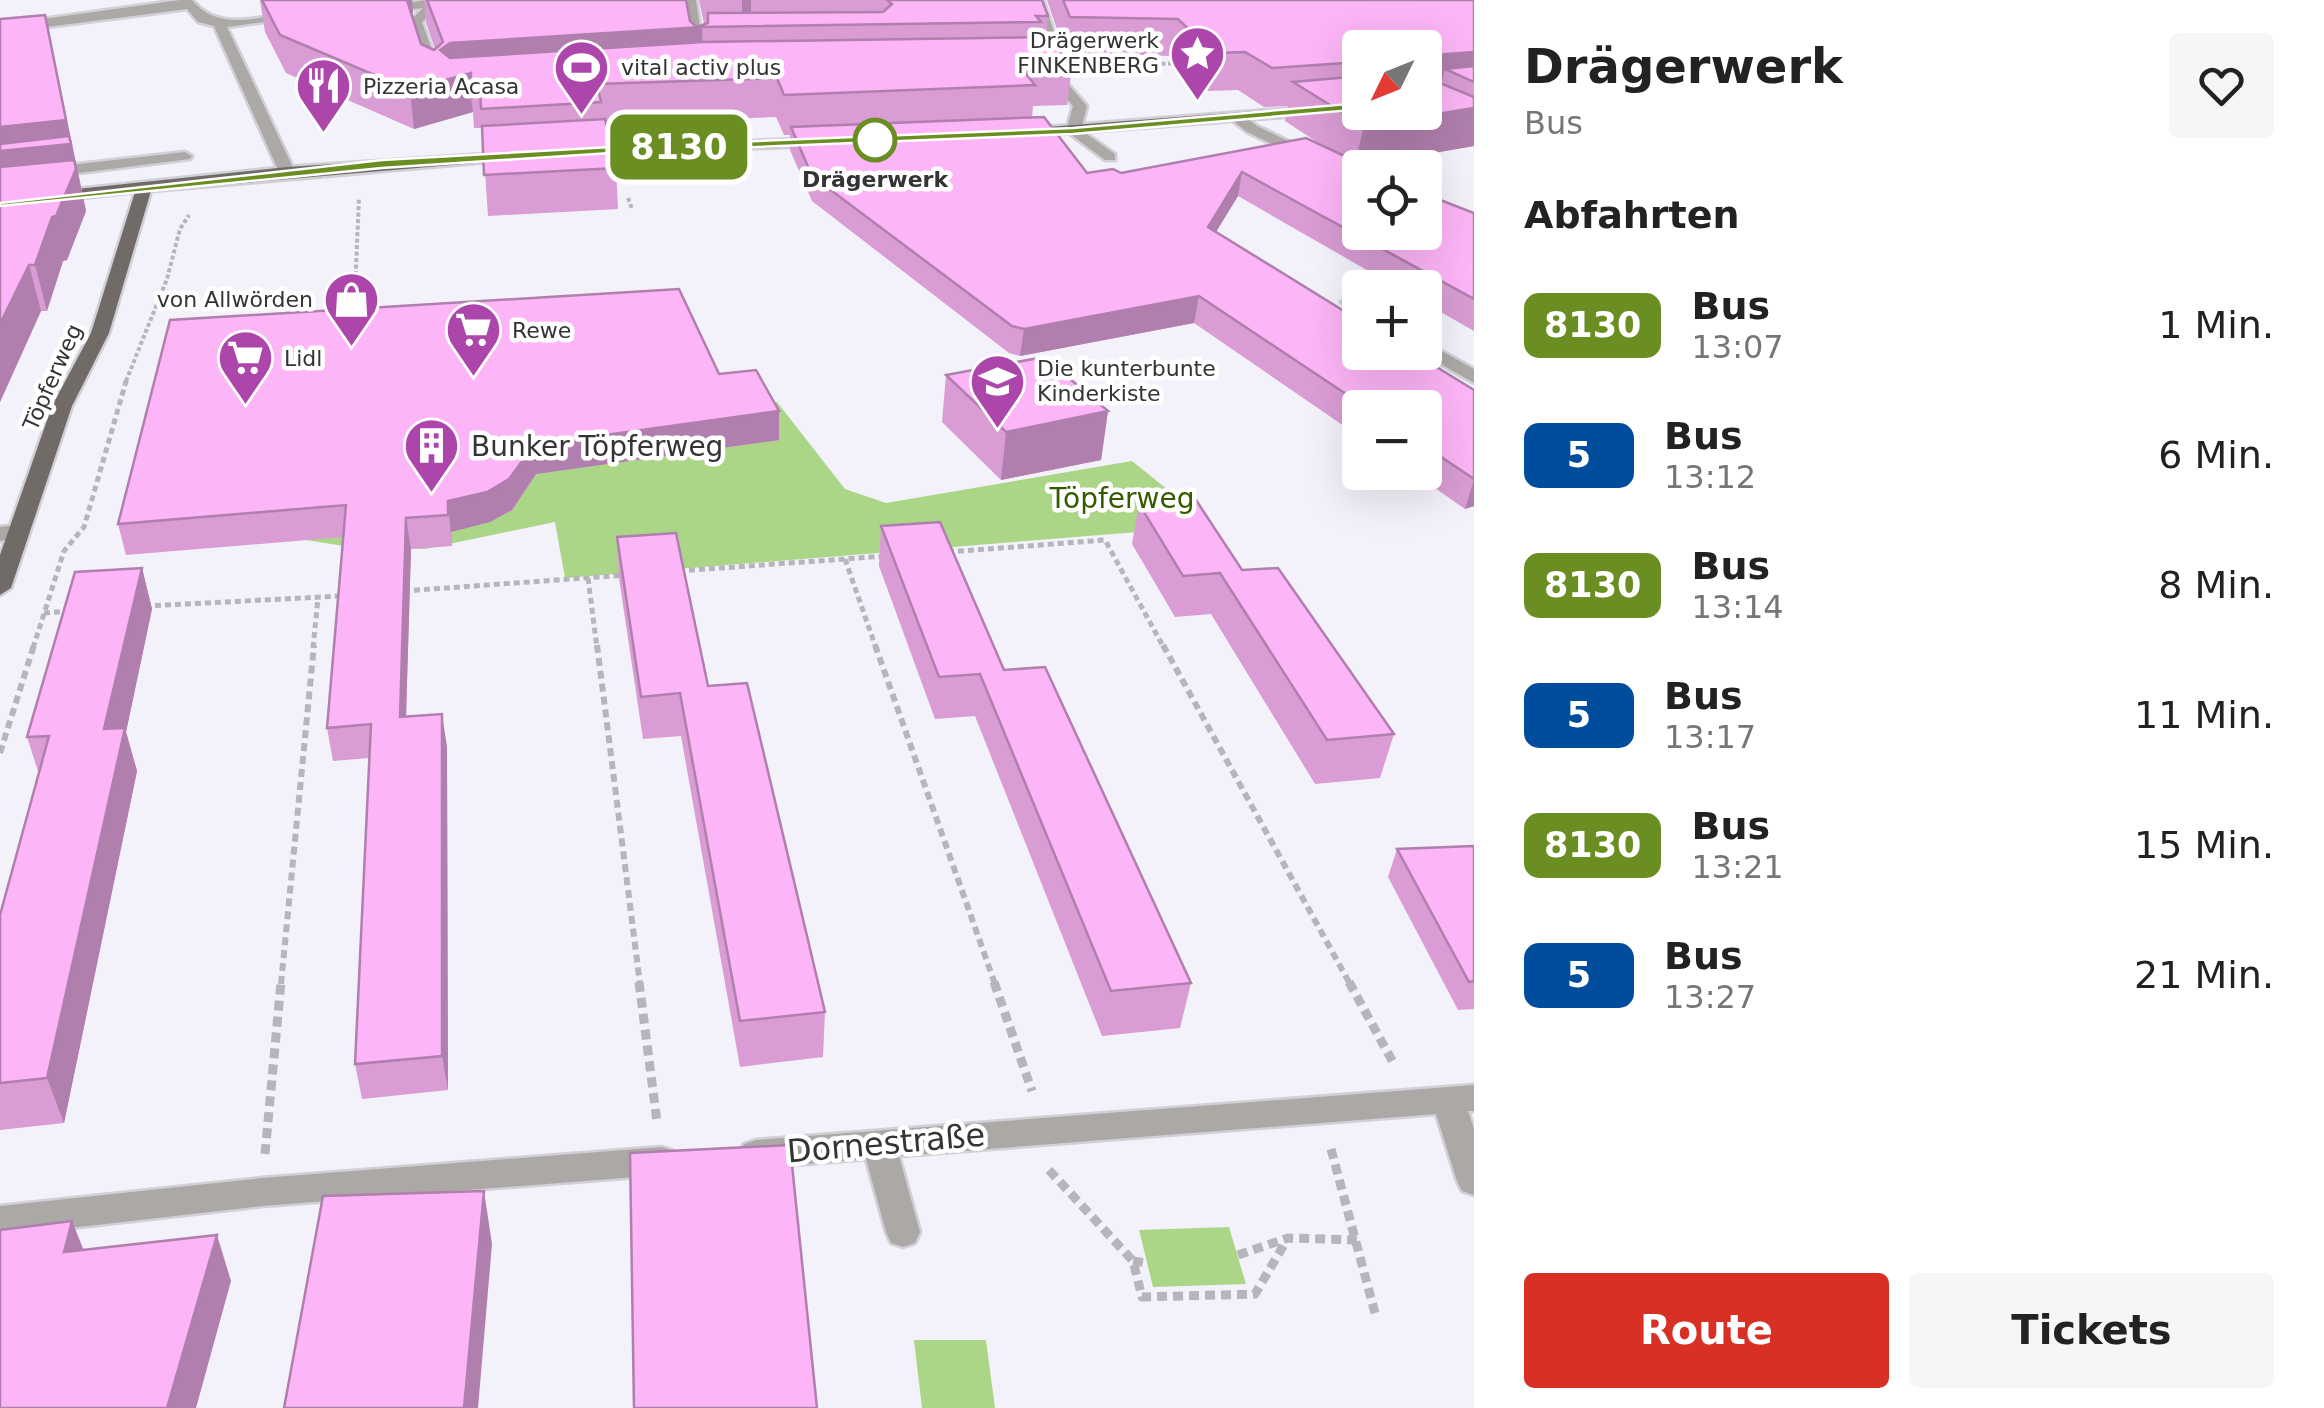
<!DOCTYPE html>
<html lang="de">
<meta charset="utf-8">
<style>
:root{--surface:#fff;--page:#f6f6f6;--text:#222;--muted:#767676;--accent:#d93025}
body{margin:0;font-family:"DejaVu Sans",sans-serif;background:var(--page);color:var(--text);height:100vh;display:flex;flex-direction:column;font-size:38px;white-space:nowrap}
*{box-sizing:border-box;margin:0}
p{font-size:32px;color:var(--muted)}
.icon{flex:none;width:55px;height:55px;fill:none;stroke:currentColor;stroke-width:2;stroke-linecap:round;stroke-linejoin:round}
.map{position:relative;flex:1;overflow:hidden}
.sheet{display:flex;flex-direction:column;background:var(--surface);width:850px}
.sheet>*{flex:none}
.badge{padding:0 20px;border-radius:15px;font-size:35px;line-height:65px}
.needle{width:65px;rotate:227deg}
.controls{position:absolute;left:1342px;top:30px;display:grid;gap:20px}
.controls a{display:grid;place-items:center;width:100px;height:100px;border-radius:10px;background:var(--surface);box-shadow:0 10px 40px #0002;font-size:50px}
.map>.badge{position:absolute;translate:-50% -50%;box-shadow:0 0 0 5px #fff}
h2{padding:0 50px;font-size:38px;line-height:90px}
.round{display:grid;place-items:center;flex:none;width:105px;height:105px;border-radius:10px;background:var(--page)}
.overview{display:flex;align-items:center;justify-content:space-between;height:170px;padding:0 50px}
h1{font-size:48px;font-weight:800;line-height:75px}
.primary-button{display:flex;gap:20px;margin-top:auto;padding:20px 50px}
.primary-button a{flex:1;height:115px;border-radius:10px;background:var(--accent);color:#fff;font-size:40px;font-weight:800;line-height:115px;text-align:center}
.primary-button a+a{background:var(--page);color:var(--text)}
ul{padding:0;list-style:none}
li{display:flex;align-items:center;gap:30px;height:130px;padding:0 50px}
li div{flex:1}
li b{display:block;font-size:38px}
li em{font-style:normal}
li .badge{min-width:110px;font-weight:700;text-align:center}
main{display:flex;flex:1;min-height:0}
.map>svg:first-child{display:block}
</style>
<main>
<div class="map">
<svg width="1474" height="1408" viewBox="0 0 1474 1408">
<rect width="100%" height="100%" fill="#f3f2fa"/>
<g fill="#abd688">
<path d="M777,402L845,489L886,503L1132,461L1213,526L565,578L555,522L425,549L344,546L306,540L312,436Z"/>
<path d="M1229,1227L1246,1284L1153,1287L1139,1230Z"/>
<path d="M914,1340H986L995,1408H922Z"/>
</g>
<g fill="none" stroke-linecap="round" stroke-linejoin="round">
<defs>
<g id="minor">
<path d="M180,0H192C219,32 254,17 293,13L299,17L227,27L295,172L292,175L279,172L214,26L198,22L187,9L0,33V25Z"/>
<path d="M426,0H468L438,6L422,22L442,78L435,82L428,78L410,21L423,8L383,12L377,8Z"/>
<path d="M684,0H696L705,60L694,57Z"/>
<path d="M1031,0H1043L1066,67L1061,76L1087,106L1081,130L1115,154V160H1105L1066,131L1073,106L1047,76L1052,67Z"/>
<path d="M1233,115H1243L1257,126L1360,175V186L1247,132L1233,121Z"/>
<path d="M185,152L192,156L190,159L0,183V173Z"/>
<path d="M1350,297L1360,301V313L1341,302Z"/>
<path d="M1425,342L1474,369V383L1420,352H1425Z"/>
<path d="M17,525L25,527L28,532L25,537L0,541V527Z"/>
<path d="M1474,1085V1111H1468L1474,1129V1195L1462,1191L1457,1181L1436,1114L899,1156L920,1232L915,1243L903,1247L891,1243L886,1232L866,1159L756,1168L744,1164L739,1154L744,1144L756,1140Z"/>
<path d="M662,1147L674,1151L679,1161L674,1171L662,1175L262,1206L0,1236V1206L262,1178Z"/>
</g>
<g id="major">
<path d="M1360,103V111L1021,137L1014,133L1021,129Z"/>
<path d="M821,138L826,139V145L582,156L575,152L582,148Z"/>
<path d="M517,152L522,153V159L151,191L109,333L72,406L11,588L0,595V555L52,406L91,333L135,192L0,207V197L287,167Z"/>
</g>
</defs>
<use href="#minor" stroke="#d1d0d7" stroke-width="5"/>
<use href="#major" stroke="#d1d0d7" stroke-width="5"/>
<g stroke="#b6b5bb" stroke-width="4" stroke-dasharray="4 2.5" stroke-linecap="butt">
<path d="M1090,66L1187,63"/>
<path d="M628,198L632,209"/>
<path d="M354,314L359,197"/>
<path d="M126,381L167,279L180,229L189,215"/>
</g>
<g stroke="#b6b5bb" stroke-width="5" stroke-dasharray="6 4" stroke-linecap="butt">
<path d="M948,552L1105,540L1164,648"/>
<path d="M845,559L876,648"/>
<path d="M679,571L886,556"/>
<path d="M588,578L597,648"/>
<path d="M404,591L626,575"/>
<path d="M145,606L342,596"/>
<path d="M44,613L68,611"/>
<path d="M33,648L64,551L84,527L127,378"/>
<path d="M313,648L318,598"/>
</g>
<g stroke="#b6b5bb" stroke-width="6" stroke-dasharray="8 5" stroke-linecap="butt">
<path d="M597,645L640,984"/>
<path d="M875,645L995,984"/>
<path d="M1163,645L1350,984"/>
<path d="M0,753L34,645"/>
<path d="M281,984L314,645"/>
</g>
<g stroke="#b6b5bb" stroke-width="9" stroke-dasharray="10 6" stroke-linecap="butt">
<path d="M639,982L657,1122"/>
<path d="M994,982L1032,1091"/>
<path d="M1349,982L1395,1066"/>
<path d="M1331,1149L1375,1313"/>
<path d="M265,1154L281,982"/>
<path d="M1049,1170L1133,1261L1142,1297L1255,1294L1288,1238"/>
<path d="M1238,1255L1288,1238L1357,1240"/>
<path d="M1133,1261L1147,1263"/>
</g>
<use href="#minor" fill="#aba8a6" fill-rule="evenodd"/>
<use href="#major" fill="#706b67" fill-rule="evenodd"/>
</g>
<g fill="#d99cd4" fill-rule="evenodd">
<path d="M260,0H412L413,12L412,15L421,44L434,50L435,49L426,23L424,0H686L690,21L697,27L704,24L699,0H1042L1048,16L1046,37L1072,66L1067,105L1033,106L1032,117L1087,173H1121L1323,146L1285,121L1288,106L1264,107L1238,90L1208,91L1173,56L1065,53L1047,0H1474V146L1374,163L1430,196L1474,213V331L1425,303V288H1398L1238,196L1216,232L1474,390V506L1465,509L1412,472H1425V408H1360V437L1194,323L1020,356L1009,353L812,201L790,150V135H784L776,117L606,124L616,168L618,209L488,216L482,128H474L473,112L414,129L286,73L265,32ZM1360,48L1425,112H1360Z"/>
<path d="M45,15L86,211L67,260L63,261L47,311H41L0,402Z"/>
<path d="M719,374L779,411V440L536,474L512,510L490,522L451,532L452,546L411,549L406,717L447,747L448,1090L362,1099L355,1064L369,758L333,761L327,728L343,537L126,555L118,524Z"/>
<path d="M946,375L1108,411L1101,460L1001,480L942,422Z"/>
<path d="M1139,504L1242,570L1394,734L1380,778L1315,784L1211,614L1175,617L1132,544Z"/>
<path d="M881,526L1004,670L1191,983L1180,1028L1102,1036L975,716L935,719L879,566Z"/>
<path d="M617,537L708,686L825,1012L823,1057L740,1067L681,736L643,739L619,578Z"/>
<path d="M142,568L152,609L126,732L137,771L64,1123L0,1130V915L39,774L27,737Z"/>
<path d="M1474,846V1009L1458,1010L1388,877L1397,849Z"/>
</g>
<g fill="#b07fad">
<path d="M404,0H412L413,12L406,22Z"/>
<path d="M742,0H751V16L742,26Z"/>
<path d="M45,15L86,211L67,260L63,261L47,311L35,265L0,193V127Z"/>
<path d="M702,27L703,64L470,89L473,112L414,129L410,90L440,50L450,43Z"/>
<path d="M1474,52V82L1445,69L1439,92L1425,78L1434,55Z"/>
<path d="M1474,108V146L1354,167L1364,126Z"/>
<path d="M1242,172L1238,196L1203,253L1208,227Z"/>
<path d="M29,265L41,311L0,402V324Z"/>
<path d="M1199,296L1194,323L1020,356L1024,329Z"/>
<path d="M779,411V440L536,474L512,510L490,522L451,532L452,546L448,501L534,445Z"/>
<path d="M1108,411L1101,460L1001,480L1006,432Z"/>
<path d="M1474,479V506L1465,509Z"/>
<path d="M406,518L411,549L405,750L400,717Z"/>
<path d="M142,568L152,609L126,732L137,771L64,1123L47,1078L104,729Z"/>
<path d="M442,714L447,747L448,1090L442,1056Z"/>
<path d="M484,1191L492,1244L478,1408H464Z"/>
<path d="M72,1221L90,1266L64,1252Z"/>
<path d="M217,1235L231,1281L196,1408H167Z"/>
</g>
<g fill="#fcb5f7" stroke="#b07fad" stroke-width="2.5">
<path d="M262,0H407L421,44L434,50L443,42L427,0H686L690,21L697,27L708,23V13L883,12L892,4L887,0H1042L1048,16H1036L1041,22L702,27L450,43L440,50L450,58L703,42L1048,37L1072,66L1021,68L1035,85L784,95L777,78L597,84L601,102L481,109L480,88L470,89L471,73L410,90L280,35Z"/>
<path d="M1063,0H1474V52L1434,55L1426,73L1428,78L1474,97V108L1364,126L1293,82L1360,76V112H1425V48H1360V62L1272,68L1245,52L1214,53L1178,19L1070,17Z"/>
<path d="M45,15L66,120L0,127V19Z"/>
<path d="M1474,66V82L1445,69Z"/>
<path d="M1044,117L1087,173L1113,169L1121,173L1306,138L1364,165L1369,161L1383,168H1360V232H1425V188L1428,189L1430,196L1474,213V299L1242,172L1208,227L1360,321V352H1412L1474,390V479L1425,446V408H1367L1199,296L1024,329L1012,326L812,176L791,127Z"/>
<path d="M605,119L616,168L484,175L482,126Z"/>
<path d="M69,136L71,144L0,151V144Z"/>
<path d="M74,160L76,169L56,216L52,217L35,265H29L0,324V167Z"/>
<path d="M679,289L719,374L756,370L779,411L534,445L509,479L487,492L448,501V515L406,518L400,717L442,714V1056L355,1064L371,724L327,728L346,505L118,524L170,320Z"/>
<path d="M1044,357L1108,411L1006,432L946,375Z"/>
<path d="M1196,500L1242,570L1278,568L1394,734L1327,740L1220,573L1183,576L1139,504Z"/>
<path d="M940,522L1004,670L1045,667L1191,983L1111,991L980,674L939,677L881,526Z"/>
<path d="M676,533L708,686L747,683L825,1012L740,1021L680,693L641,697L617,537Z"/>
<path d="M142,568L104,729L125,728L47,1078L0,1083V915L49,736L27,737L75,572Z"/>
<path d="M1474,846V981L1469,982L1397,849Z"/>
<path d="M790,1145L817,1408H634L630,1153Z"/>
<path d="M484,1191L464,1408H284L323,1196Z"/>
<path d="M72,1221L64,1252L217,1235L167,1408H0V1230Z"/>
</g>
<path fill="#6b8e23" stroke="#fff" stroke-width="2.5" d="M1360,103L1364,109L1073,134L611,153L382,168L0,206V203L382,160L611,147L1073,128Z"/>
<defs>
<symbol id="sight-pin" viewBox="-11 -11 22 30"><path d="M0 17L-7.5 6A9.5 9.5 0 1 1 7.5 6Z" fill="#ac46aa" stroke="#fff"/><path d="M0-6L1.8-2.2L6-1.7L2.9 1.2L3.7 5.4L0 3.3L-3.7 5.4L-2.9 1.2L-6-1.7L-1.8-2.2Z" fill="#fff"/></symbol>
<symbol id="stadium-pin" viewBox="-11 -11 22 30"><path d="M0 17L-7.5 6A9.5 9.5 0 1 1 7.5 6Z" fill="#ac46aa" stroke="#fff"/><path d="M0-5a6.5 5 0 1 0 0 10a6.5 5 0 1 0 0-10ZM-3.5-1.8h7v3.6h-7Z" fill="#fff"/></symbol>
<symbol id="restaurant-pin" viewBox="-11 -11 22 30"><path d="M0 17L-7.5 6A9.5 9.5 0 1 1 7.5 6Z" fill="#ac46aa" stroke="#fff"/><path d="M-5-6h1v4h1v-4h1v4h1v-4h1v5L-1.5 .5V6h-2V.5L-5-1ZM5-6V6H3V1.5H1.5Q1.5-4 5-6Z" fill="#fff"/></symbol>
<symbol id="shop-pin" viewBox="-11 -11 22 30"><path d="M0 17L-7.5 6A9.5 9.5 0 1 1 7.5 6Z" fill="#ac46aa" stroke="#fff"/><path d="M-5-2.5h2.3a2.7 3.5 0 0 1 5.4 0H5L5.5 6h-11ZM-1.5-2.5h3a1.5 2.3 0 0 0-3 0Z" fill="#fff"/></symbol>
<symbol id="supermarket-pin" viewBox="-11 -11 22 30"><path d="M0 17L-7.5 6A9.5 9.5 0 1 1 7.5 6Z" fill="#ac46aa" stroke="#fff"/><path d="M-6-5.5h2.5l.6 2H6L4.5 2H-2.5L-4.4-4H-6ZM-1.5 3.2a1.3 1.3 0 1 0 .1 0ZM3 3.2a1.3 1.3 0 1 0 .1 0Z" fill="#fff"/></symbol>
<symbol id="school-pin" viewBox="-11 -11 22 30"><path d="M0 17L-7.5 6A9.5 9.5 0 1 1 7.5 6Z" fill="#ac46aa" stroke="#fff"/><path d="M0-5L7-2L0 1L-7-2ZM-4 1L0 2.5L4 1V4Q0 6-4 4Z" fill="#fff"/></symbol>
<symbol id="building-pin" viewBox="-11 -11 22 30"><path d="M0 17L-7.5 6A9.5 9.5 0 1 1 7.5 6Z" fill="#ac46aa" stroke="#fff"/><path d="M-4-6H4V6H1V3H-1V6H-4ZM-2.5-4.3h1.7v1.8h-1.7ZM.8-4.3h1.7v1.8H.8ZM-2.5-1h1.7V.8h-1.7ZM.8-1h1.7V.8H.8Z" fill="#fff"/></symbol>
</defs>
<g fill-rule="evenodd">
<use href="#sight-pin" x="1166" y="22" width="63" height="86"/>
<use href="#stadium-pin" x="550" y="36" width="63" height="86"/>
<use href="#restaurant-pin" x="292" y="54" width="63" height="86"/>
<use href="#shop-pin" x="320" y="268" width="63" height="86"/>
<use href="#supermarket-pin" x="442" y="298" width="63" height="86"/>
<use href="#supermarket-pin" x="214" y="326" width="63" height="86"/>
<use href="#school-pin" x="966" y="350" width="63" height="86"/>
<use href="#building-pin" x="400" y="414" width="63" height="86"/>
</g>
<circle fill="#fff" stroke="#6b8e23" stroke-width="5" cx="875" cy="140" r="20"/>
<g text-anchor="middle" stroke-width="9" stroke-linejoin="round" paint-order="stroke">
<g font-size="22" fill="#343336" stroke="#fff" text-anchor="start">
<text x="1159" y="48" text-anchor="end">Drägerwerk<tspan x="1159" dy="25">FINKENBERG</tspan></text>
<text x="621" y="75">vital activ plus</text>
<text x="363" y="94">Pizzeria Acasa</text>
<text x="313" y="307" text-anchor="end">von Allwörden</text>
<text x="512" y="338">Rewe</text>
<text x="284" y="366">Lidl</text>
<text x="1037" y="376">Die kunterbunte<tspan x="1037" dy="25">Kinderkiste</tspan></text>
</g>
<g font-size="22" font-weight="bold" fill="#343336" stroke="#fff">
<text x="875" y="187">Drägerwerk</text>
</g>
<g font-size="22" fill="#343336" stroke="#fff">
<text transform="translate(52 377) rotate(-66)" y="8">Töpferweg</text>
</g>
<g font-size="28" fill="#343336" stroke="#fff" text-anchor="start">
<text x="471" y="456">Bunker Töpferweg</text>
</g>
<g font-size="28" fill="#355b00" stroke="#fff">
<text x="1122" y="508">Töpferweg</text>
</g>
<g font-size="32" fill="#343336" stroke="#fff">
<text transform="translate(886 1143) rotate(-5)" y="11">Dornestraße</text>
</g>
</g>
</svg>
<div class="controls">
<a><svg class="needle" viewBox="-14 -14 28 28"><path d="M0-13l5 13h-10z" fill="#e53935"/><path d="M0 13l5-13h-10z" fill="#767676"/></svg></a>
<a><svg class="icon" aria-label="locate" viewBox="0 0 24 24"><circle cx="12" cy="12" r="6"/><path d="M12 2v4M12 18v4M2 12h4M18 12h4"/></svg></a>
<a>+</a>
<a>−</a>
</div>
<b class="badge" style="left:679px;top:147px;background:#6b8e23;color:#fff">8130</b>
</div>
<section class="sheet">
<div class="overview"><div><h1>Drägerwerk</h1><p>Bus</p></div><a class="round"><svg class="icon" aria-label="heart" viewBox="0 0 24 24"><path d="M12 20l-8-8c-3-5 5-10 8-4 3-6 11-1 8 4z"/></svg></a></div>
<h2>Abfahrten</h2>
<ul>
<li><span class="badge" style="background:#6b8e23;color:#fff">8130</span><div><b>Bus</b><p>13:07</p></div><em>1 Min.</em></li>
<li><span class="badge" style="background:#004d9e;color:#fff">5</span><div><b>Bus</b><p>13:12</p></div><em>6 Min.</em></li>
<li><span class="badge" style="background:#6b8e23;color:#fff">8130</span><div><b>Bus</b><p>13:14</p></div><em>8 Min.</em></li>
<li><span class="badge" style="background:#004d9e;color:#fff">5</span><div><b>Bus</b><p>13:17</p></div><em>11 Min.</em></li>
<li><span class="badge" style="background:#6b8e23;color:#fff">8130</span><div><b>Bus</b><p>13:21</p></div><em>15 Min.</em></li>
<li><span class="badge" style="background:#004d9e;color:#fff">5</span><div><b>Bus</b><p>13:27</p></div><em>21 Min.</em></li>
</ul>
<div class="primary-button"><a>Route</a><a>Tickets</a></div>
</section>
</main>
